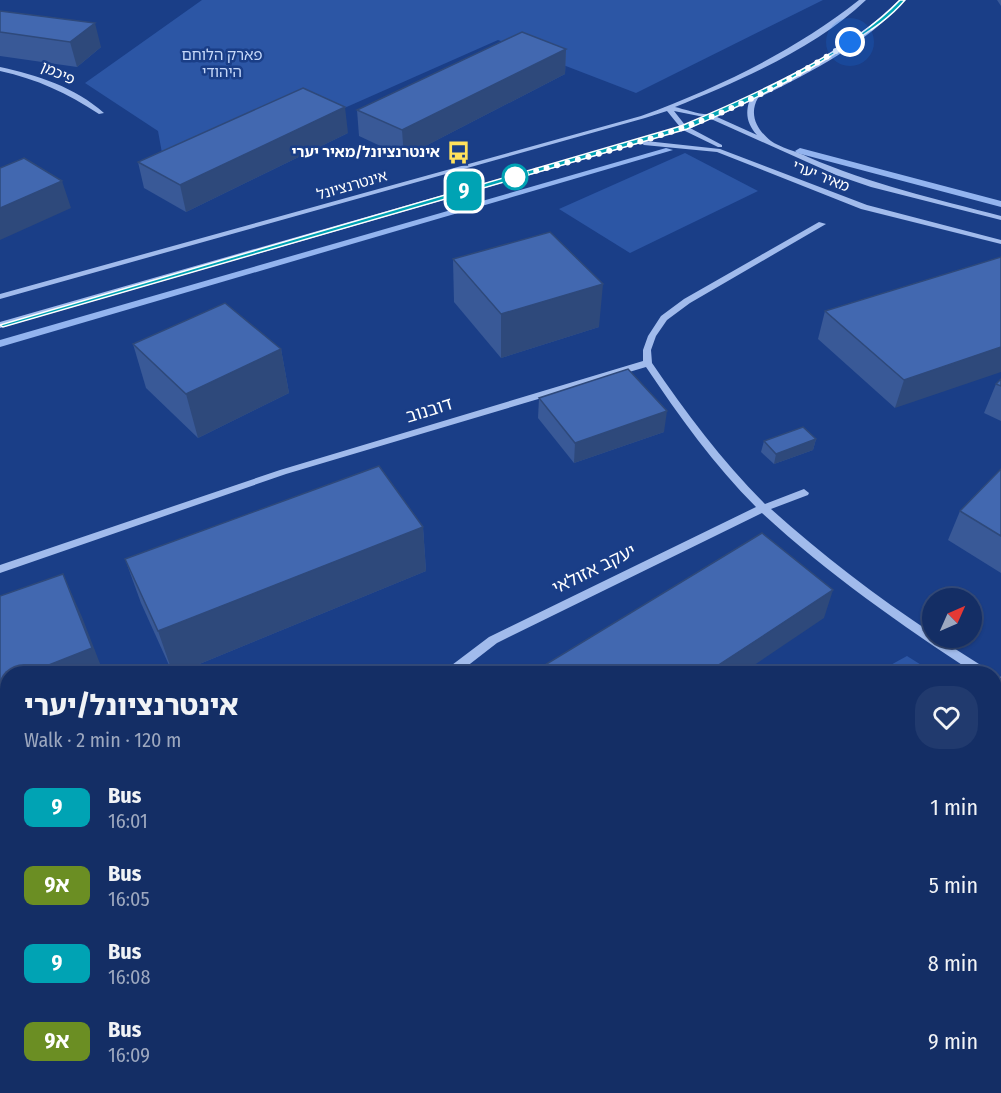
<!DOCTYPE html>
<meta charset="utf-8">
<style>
:root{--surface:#142e65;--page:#213a6e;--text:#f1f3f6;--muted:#9da8bf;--line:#334a79}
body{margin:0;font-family:"Fira Sans Condensed","Noto Sans Hebrew",sans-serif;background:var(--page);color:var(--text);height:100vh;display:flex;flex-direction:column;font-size:22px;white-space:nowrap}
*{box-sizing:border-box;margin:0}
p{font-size:20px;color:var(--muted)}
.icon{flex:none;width:33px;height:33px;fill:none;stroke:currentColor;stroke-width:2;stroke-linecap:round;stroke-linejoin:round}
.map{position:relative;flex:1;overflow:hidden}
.side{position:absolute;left:0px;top:666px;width:1002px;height:428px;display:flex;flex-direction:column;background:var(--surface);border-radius:24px 24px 0 0;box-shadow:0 2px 4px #0004,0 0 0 2px var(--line)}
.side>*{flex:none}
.badge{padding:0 12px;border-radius:9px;font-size:21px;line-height:39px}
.needle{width:39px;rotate:45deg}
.controls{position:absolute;left:922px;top:588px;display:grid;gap:12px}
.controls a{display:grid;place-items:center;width:60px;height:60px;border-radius:50%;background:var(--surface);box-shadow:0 2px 4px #0004,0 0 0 2px var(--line);font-size:30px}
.you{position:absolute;width:30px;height:30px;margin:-15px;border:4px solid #fff;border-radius:50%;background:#1a73e8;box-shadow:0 0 0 9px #1a73e833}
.map>.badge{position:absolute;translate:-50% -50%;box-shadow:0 0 0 3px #fff}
.round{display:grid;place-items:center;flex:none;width:63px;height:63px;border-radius:24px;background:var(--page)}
.head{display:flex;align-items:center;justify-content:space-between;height:102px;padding:0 24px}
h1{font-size:28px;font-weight:800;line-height:45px}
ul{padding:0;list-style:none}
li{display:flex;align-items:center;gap:18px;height:78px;padding:0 24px}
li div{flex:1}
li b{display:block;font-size:22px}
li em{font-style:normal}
li .badge{min-width:66px;font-weight:700;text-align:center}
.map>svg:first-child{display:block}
</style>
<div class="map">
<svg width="1001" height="1093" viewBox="0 0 1001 1093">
<rect width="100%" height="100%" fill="#1a3e87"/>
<g fill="#2c56a5">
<path d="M202,0H823L636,93L498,40L324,117L162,153L158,131L85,83Z"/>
<path d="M685,153L758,191L630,253L559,209Z"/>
<path d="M907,656L934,673H876Z"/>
<path d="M995,709L1001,712V1093H338L345,1086H994Z"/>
</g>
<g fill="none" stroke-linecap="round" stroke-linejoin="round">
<g fill="#93b4ef" fill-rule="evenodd">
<path d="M666,148L673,150L0,347V340Z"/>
<path d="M800,148L1001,201V207L797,153L795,151Z"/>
</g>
<g fill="#a1bbec" fill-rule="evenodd">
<path d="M859,0H866C816,48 739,81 675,107C684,109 703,116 711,114C722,113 739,102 749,97C803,72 856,42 899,0H905C866,44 810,73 758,98C748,115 758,131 771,141C779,147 798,152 808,157C870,184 936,199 1001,216V220L871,187L836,175L711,119L690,128L722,145V147H718L683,130L646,141L720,149L867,205L1001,240V244L861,209L717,152L644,145L641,143L0,328V322L680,127L667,111L645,118L0,299V294L641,116C719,87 793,52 859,0ZM749,102C745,115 748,125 757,135L717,117ZM674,111L704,117L685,125Z"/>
<path d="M0,67C37,75 75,87 104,113L99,114C67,93 37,79 0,71Z"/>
<path d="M819,222L826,224L690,303L667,320L656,336L651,350L652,363C686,413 722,461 765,504L804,489L809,493L808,495L771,509C822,555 876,596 933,634V638H938L990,671L992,674H976C901,625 828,574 762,513L497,643L457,674H442L444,671L489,637L756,507C714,465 679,416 646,367L286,474L0,573V565L280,470L643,361V350L648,336L661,316L684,299Z"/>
<path d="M994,674L1001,677V688L994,685Z"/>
<path d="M8,992V1008L0,1012V996Z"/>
</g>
</g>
<g fill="#395997">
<path d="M997,0H1001V6Z"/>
<path d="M0,11L101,47L77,67L0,56Z"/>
<path d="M566,49L565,74L404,157L359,136L357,110Z"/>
<path d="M348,133L186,212L144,188L138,162Z"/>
<path d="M1001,257L895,408L818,339L825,311Z"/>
<path d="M453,259L599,327L501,358L454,302Z"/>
<path d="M133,344L281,349L289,393L198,438L146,388Z"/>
<path d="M1001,379V421L984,413L996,384Z"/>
<path d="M539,398L664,432L574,463L538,418Z"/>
<path d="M816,439L813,450L774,464L761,452L764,441Z"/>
<path d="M1001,469V573L948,540L960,511Z"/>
<path d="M423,527L426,571L175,674H173L141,603L125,559Z"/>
</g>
<g fill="#2e497b">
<path d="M95,23L101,47L77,67L70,42Z"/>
<path d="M566,49L565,74L404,157L402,130Z"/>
<path d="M345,107L348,133L186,212L180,185Z"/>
<path d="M62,181L71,208L0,240V208Z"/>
<path d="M603,284L599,327L501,358V314Z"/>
<path d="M1001,347V372L895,408L904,380Z"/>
<path d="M281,349L289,393L198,438L186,394Z"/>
<path d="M667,411L664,432L574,463L575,443Z"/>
<path d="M816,439L813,450L774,464L776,454Z"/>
<path d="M423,527L426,571L175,674H173L158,631Z"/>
<path d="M63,574L82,617L104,674H26Z"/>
<path d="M833,590L824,618L741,674H705Z"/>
<path d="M8,681V732L0,735V683Z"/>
<path d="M8,862V909L0,914V868Z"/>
<path d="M170,1086H213L205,1093H162Z"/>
</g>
<g fill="#4268b0" stroke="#2e497b" stroke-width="1.5">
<path d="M0,11L95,23L70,42L0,32Z"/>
<path d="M522,32L566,49L402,130L357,110Z"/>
<path d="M303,88L345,107L180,185L138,162Z"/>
<path d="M24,158L62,181L0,208V168Z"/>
<path d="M550,232L603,284L501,314L453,259Z"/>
<path d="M1001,257V347L904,380L825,311Z"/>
<path d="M225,303L281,349L186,394L133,344Z"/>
<path d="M628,369L667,411L575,443L539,398Z"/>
<path d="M1001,379V386L996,384Z"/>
<path d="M803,427L816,439L776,454L764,441Z"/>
<path d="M379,466L423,527L158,631L125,559Z"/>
<path d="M1001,469V536L960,511Z"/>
<path d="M762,533L833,590L705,674H530Z"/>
<path d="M63,574L92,648L26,674H8V681L0,683V596Z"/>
<path d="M8,727V862L0,868V732Z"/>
<path d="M92,1086H170L162,1093H97Z"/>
</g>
<path fill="#00a3b4" stroke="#fff" stroke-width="1.5" d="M900,0H905C890,18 871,30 851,43C799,78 744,105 687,129L3,327L0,325L681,126C749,97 850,53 900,0Z"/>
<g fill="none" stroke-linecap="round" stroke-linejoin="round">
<path stroke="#fff" stroke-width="6" stroke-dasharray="0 10.8" d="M515,177L510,178C568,162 628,147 685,127C743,106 799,75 850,42"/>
</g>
<defs>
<symbol id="bus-bare" viewBox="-9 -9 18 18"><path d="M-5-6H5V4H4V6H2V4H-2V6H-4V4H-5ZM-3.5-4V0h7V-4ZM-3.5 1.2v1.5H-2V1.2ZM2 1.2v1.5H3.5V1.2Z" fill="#ffe15c" stroke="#1a3e87" stroke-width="2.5" paint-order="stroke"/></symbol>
</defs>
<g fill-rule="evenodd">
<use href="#bus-bare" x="442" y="136" width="33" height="33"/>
</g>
<circle fill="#fff" stroke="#00a3b4" stroke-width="3" cx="515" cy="177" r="12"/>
<g text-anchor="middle" stroke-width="5" stroke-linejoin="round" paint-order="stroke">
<g font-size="15" fill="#c6d8f9" stroke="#1a3e87">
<text x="222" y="60">פארק הלוחם<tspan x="222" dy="17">היהודי</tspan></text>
</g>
<g font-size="15" fill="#fff" stroke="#1a3e87">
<text transform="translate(58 73) rotate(24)" y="5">פיכמן</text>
<text transform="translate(821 176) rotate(22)" y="5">מאיר יערי</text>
<text transform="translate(352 185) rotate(-16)" y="5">אינטרנציונל</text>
</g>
<g font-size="15" font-weight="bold" fill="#fff" stroke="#1a3e87" text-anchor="end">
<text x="440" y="157">אינטרנציונל/מאיר יערי</text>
</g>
<g font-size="18" fill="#fff" stroke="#1a3e87">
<text transform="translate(429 410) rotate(-17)" y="6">דובנוב</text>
<text transform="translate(594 569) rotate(-26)" y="6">יעקב אזולאי</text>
</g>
</g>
</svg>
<div class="controls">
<a><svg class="needle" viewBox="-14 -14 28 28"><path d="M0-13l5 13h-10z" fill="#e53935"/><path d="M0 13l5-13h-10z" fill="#9da8bf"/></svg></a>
</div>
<div class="you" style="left:850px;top:42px"></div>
<b class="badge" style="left:464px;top:191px;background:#00a3b4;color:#fff">9</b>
<section class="side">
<div class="head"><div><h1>אינטרנציונל/יערי</h1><p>Walk · 2 min · 120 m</p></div><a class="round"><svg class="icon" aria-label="heart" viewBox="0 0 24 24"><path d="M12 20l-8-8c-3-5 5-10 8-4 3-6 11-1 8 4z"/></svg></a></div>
<ul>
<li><span class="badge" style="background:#00a3b4;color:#fff">9</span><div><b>Bus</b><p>16:01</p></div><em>1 min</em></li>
<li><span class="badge" style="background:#6b8e23;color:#fff">9א</span><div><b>Bus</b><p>16:05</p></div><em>5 min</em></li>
<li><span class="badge" style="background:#00a3b4;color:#fff">9</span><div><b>Bus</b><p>16:08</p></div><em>8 min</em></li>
<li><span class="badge" style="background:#6b8e23;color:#fff">9א</span><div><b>Bus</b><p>16:09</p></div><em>9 min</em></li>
</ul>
</section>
</div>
